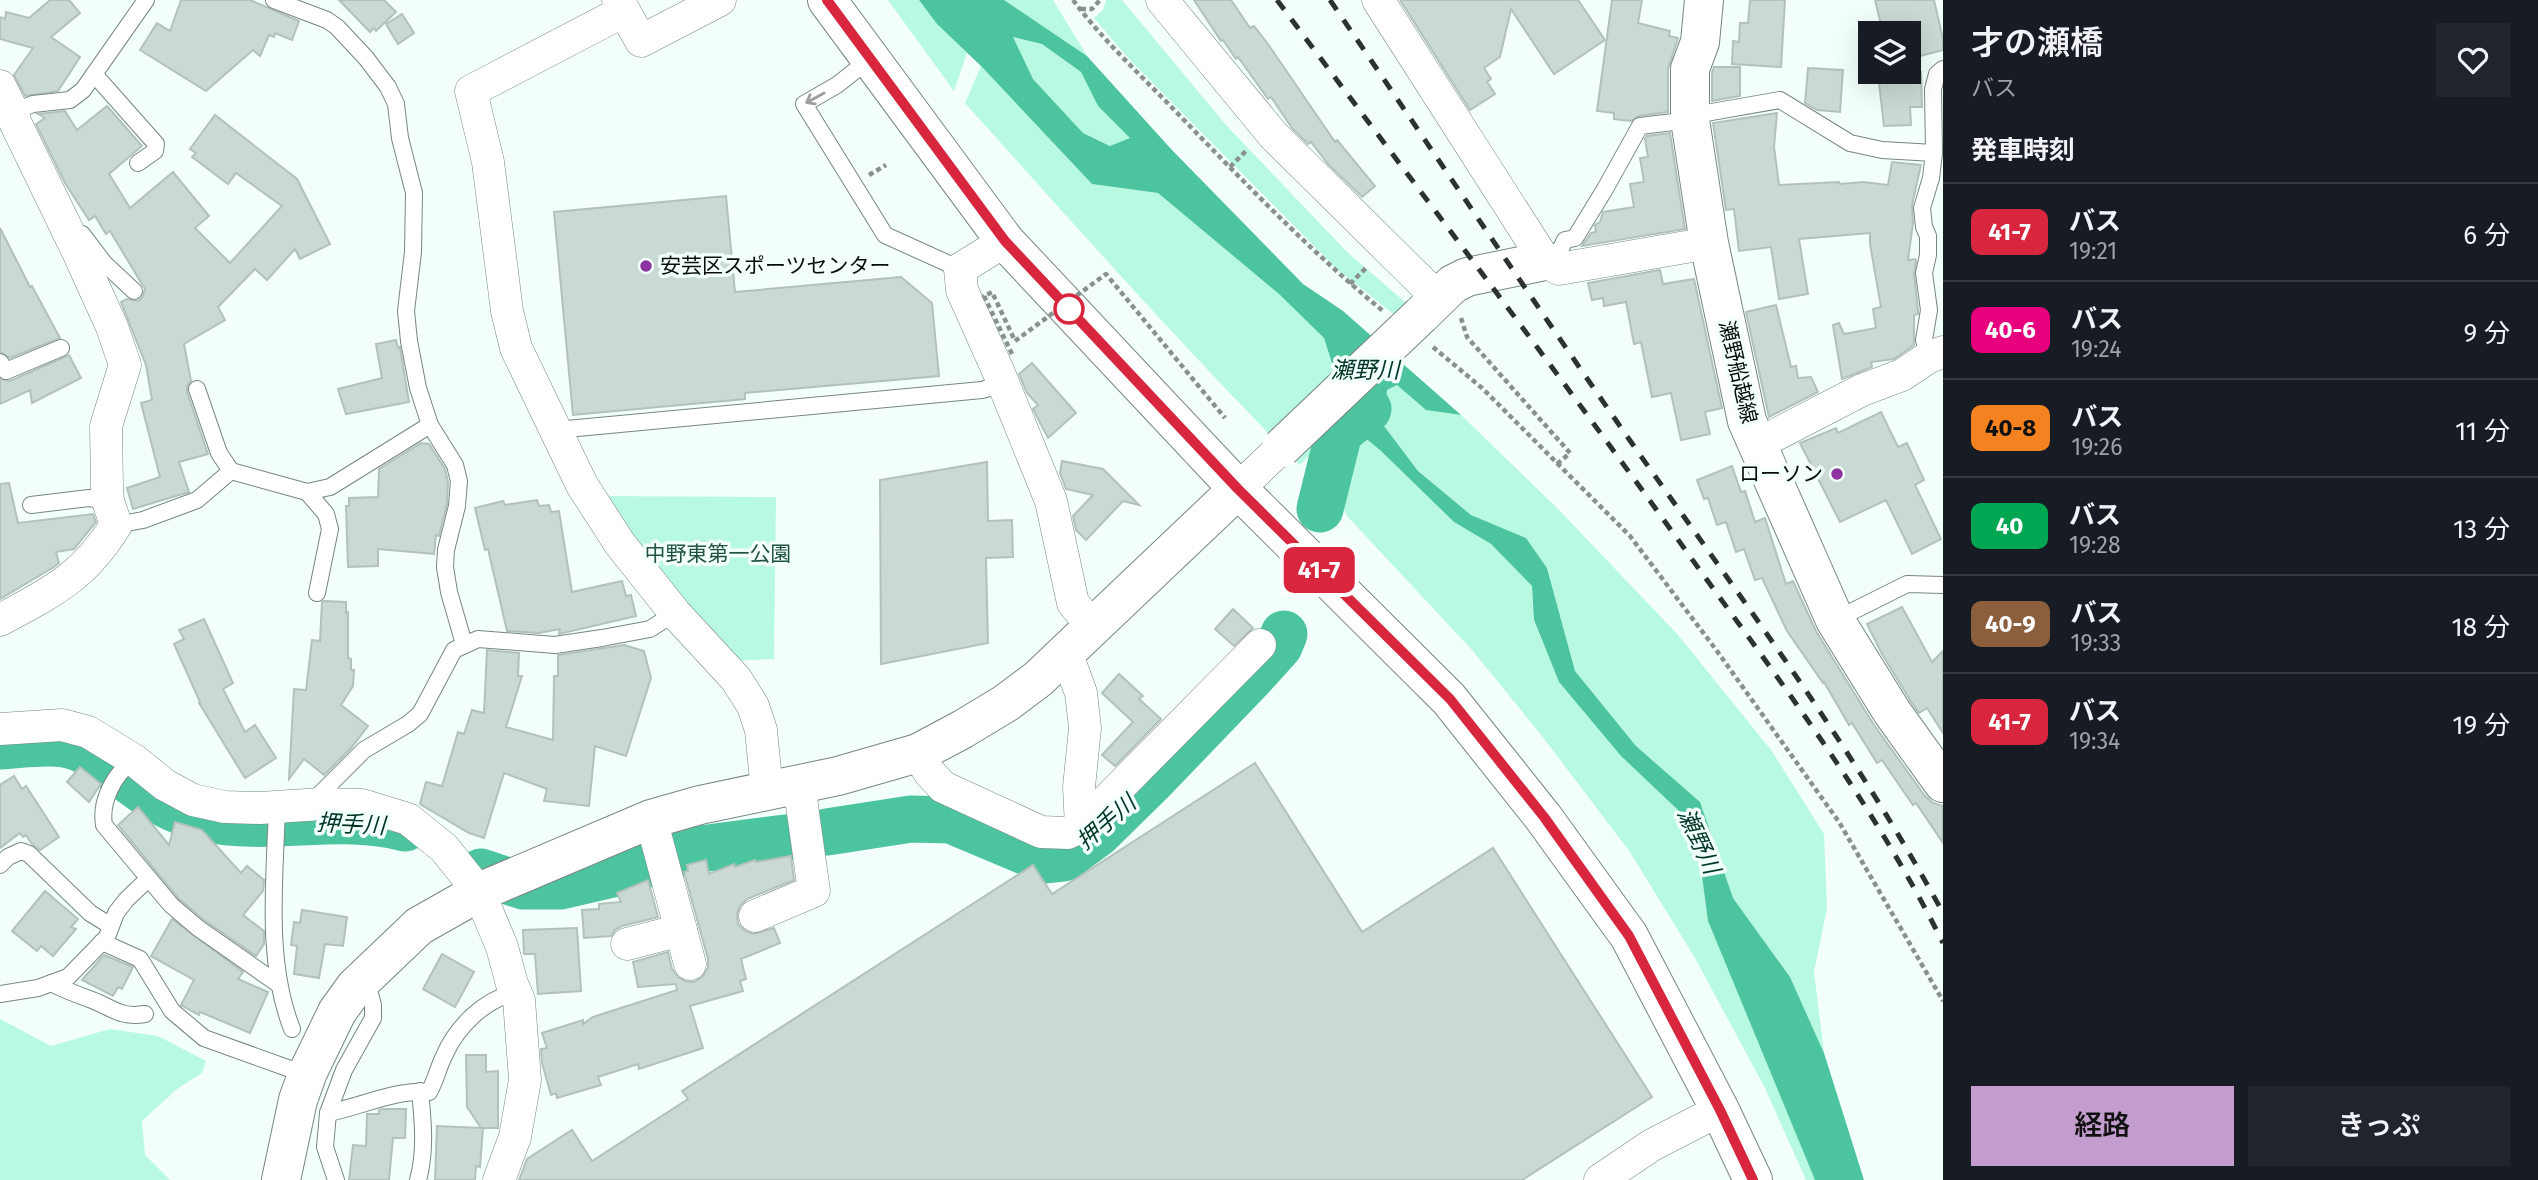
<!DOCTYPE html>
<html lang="ja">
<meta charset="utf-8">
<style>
:root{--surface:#171b24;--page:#20242c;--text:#f1f3f6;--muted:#9ea1a6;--line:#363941;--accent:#c49dcf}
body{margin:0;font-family:"Fira Sans","Noto Sans JP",sans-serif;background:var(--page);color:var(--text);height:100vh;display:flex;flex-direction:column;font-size:26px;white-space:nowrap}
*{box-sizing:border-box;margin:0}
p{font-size:23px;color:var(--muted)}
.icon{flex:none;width:38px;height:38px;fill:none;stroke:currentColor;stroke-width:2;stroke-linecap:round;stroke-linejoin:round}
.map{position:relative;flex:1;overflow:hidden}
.panel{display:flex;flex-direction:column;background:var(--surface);width:595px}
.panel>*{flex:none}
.badge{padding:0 14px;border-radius:10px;font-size:24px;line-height:46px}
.fabs{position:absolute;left:1858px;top:21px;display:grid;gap:14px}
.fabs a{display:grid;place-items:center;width:63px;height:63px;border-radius:0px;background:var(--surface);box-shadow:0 7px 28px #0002;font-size:35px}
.map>.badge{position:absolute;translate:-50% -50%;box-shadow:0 0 0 4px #fff}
h2{padding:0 28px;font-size:26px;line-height:63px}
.round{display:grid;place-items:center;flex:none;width:74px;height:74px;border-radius:0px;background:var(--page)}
.head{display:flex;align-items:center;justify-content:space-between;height:119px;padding:0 28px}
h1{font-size:33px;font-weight:600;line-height:52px}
.action{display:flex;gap:14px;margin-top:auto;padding:14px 28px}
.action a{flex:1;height:80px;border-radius:0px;background:var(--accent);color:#111;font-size:28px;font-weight:600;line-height:80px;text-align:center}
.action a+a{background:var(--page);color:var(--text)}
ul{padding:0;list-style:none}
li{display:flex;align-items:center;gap:21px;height:98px;padding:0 28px;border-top:2px solid var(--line)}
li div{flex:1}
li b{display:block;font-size:26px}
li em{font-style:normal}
li .badge{min-width:77px;font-weight:700;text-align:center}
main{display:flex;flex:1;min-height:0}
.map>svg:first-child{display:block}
</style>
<main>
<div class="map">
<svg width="1943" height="1180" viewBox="0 0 1943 1180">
<rect width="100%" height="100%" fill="#f2fffa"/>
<g fill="#b8f9e1">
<path d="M888,0H919L937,24L967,53L954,91Z"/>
<path d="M1004,0H1053L1087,56Z"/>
<path d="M1106,0H1122L1225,124L1347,252L1413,309L1402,321L1336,268L1129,59L1094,18L1103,10Z"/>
<path d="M1013,37L1042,44L1081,72L1098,106L1131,138L1111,146L1083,133L1033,79Z"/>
<path d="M981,66L1092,184L1158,193L1279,294L1324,338L1348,415L1300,465C1184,349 1075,225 965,103Z"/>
<path d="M1397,385L1426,410L1461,415L1559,510L1678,635L1771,750L1824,834L1827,908L1814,972L1824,1053L1790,977L1733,898L1700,802L1636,746L1575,671L1547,568L1526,538L1471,515L1418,471L1384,426L1387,390Z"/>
<path d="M1352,427L1381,451L1454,522L1491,544L1532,586L1534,621L1559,682L1621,756L1678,810L1699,854L1708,921L1815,1180H1806L1765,1088L1695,958L1630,852L1542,736L1473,651L1347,516L1329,477L1328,452Z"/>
<path d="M597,496L776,497L774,659L727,661Z"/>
<path d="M0,1019L51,1046L110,1029L158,1036L206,1061L202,1073L177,1089L142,1121L145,1155L170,1180H0Z"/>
</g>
<path fill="#4cc4a0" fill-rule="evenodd" d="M919,0H1004L1087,56L1171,149L1303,284L1343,311L1461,415L1426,410L1397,385L1387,390L1384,426L1418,471L1471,515L1526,538L1547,568L1575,671L1636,746L1700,802L1733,898L1790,977L1824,1053L1864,1180H1815L1708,921L1699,854L1678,810L1621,756L1559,682L1534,620L1532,586L1491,544L1454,522L1381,451L1352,427L1324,338L1279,294L1158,193L1092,184L981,66L937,24ZM1013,37L1042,44L1081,72L1098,106L1130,138L1110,146L1083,133L1033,79Z"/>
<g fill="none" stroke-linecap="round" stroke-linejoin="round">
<g stroke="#4cc4a0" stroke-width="47">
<path d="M1320,509L1339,432L1368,409"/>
<path d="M0,746C20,745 44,741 64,744C97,750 119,775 146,792C163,804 183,814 204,818C271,833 339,810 405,828"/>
<path d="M827,832L911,819L951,820L1046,860L1064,858L1098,833L1152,780L1251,677L1279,646L1284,634"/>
<path d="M481,872L523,886H560L629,870L685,851L785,838"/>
</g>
</g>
<g fill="#cad9d3" stroke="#b2c2bb" stroke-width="2">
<path d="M50,0H69L80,13L51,37L80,57L58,91L25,96L14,75L33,48L0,39V17L5,19L6,12L29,18Z"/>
<path d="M181,0H250L299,21L292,40L275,33L274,37L269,35L260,56L253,50L206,91L140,50L157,23L170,31Z"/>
<path d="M339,0H384L396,12L376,31L374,28L370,32Z"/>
<path d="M1194,0H1231L1250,28L1254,26L1268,44L1335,142L1337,140L1375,186L1362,197L1328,164L1311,142L1308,144L1292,128L1271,97L1268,99L1238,57L1236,59L1223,40L1221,41Z"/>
<path d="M1400,0H1578L1605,40L1554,74L1511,9L1500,57L1484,68L1491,79L1487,82L1495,94L1470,110Z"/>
<path d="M1612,0H1642L1638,23L1670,31L1669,36L1678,38L1668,69V112L1639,116L1631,121L1614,119V113L1597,111Z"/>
<path d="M1750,0H1785L1781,67L1732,64L1733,41L1739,42L1740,23H1748Z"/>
<path d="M1875,0H1934L1943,39V50L1909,59V33H1883Z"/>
<path d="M402,14L414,33L398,44L386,24Z"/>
<path d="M1714,67H1740V96L1712,101V73Z"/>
<path d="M1808,68L1843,70L1840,112L1817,110L1805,103Z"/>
<path d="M1921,72L1922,107H1910L1911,125L1884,126L1878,74Z"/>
<path d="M107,106L142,146L109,174L130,208L173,172L209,216L195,228L230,263L282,206L236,173L228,184L192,157L196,153L190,149L215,115L297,179L330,244L300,259L295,249L267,280L255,269L218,307L225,320L184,344L191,381L187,386V392L208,454L179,462L189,492L133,509L127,488L160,477L141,403L152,400L146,365L121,302L127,299L138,301L142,298L145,289L110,231L106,234L95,216L89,220L65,183L36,124L45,118L38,114L65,111L77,130Z"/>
<path d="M1777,113L1774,147L1779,185L1839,182L1840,184L1863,182L1888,185L1892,162L1921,165L1912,205L1913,223L1908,260L1915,259L1916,261L1914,274L1918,310V314L1914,315V345L1894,359L1871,362L1872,367L1842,379L1833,325L1839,323L1844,334L1876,328L1873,309L1881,307L1870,244V233L1799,239L1808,294L1779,299L1771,247L1739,251L1734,209L1726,210L1713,123Z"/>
<path d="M1670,133L1685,229L1582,246L1591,233L1596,232L1595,225L1600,222L1603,212L1634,207L1630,184L1644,182L1640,158L1648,157L1645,139L1647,136Z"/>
<path d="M726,196L735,292L901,277L932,303L939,376L745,393V399L573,415L554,212Z"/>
<path d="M0,228L30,287L32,286L60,338L10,358L0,352Z"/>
<path d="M1660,270L1663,284L1694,279L1722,408L1705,412L1710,434L1681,440L1671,393L1652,397L1641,342L1634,344L1626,302L1604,306L1603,298L1592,300L1588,283Z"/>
<path d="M1776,305L1791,367L1796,366L1798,378L1811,377L1818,392L1769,417L1746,312Z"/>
<path d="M396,340L398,348L400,347L409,402L346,414L338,389L382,378L376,344Z"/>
<path d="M69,355L81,378L32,403L30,390L0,404V379L10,381Z"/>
<path d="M1032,363L1076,413L1048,438L1033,409L1038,405L1027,393L1019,374Z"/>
<path d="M1881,412L1898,447L1907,443L1924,480L1915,485L1941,539L1912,554L1886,500L1840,522L1800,443L1836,428L1838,433Z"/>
<path d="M421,443L429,444L445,469L448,482L447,504L439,536L436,535L434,554L378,549V566L348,567L346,506H349V498L378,497L379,469Z"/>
<path d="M1062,461L1103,469L1139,505L1123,501L1086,540L1076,530L1073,516L1093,495L1066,489L1060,473Z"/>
<path d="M987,462L988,521L1012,520L1013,557L986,558L988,643L881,664L880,480Z"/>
<path d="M1732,466L1741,492L1745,491L1755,522L1765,518L1786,584L1793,581L1816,631L1874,725L1925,796L1933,803L1943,806V843L1916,803L1913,805L1882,760L1877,763L1852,723L1849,725L1824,682L1823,683L1787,631L1762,578L1755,580L1744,549L1736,552L1726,522L1717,525L1708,498L1704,499L1697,480Z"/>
<path d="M9,483L18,523L93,514L96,522L74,549L56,552L59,563L54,567L0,599V484Z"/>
<path d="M537,500L539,506L549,505L551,512L559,511L572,592L622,581L626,596L631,595L636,616L559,634L560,629L539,633L507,631L488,549L485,550L475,508L503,501L505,505Z"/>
<path d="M324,601L346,602V613L348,612V658L351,659V670H354L353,686L341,705L368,726L351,748L324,775L304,759L289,779L294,689L306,690L312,640L320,641L322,602Z"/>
<path d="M1902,607L1932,662L1943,651V733L1927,708L1919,713L1910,700L1882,654L1867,624Z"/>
<path d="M1233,609L1253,628L1234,646L1215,629Z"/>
<path d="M204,619L233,683L223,689L245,732L255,725L276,758L245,778L199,703L200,702L174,644L184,639L179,630Z"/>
<path d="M624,645L644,651L651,678L626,756L595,746L589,806L544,801L547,789L504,773L484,838L469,833L420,804L426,782L442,786L458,732L464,734L472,710L484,713L487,650L519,653L518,676H522L506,727L553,740L554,676H558V655Z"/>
<path d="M1119,674L1143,696L1139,699L1161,719L1115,766L1102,755L1133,722L1102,693Z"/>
<path d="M1255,763L1362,932L1493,848L1652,1097L1522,1180H519L527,1159L572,1130L592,1161L688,1099L682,1091L1033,865L1052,894Z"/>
<path d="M80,767L101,784L89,802L67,782Z"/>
<path d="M14,776L22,789L26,786L59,837L40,850L32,844L26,835L23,837L20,833L0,848V785Z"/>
<path d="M138,807L169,845L175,822L202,830L241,873L247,866L264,880L263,891L243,915L264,931V944L256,956L204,920L178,898L118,825Z"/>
<path d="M791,856L794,880L747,899L740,906L737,914L738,924L745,931L753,934L774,928L780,943L741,959L746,979L740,981L743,991L690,1006L703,1048L639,1069L638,1064L598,1077L601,1085L557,1098L556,1093L551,1095L542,1063L541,1049L547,1048L542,1033L583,1020V1024L593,1017L677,990L676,984L638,987L633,962L668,952L672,969L678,977L685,981L694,982L703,976L708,968V959L684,872L688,871L687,865L706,860L709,874L734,864L735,867L755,860L756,862Z"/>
<path d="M648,880L658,917L622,926L615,930L611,936L584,938L582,910L599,909V904L621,902L617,893Z"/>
<path d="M45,891L78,919L71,927L76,929L53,956L41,946L37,951L12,931Z"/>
<path d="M302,910L347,917L343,946L325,944L319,978L294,974L297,946L291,945L294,922L300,923Z"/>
<path d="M172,919L243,972L238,979L268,992L250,1033L200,1012L199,1015L181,1005L194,980L151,956Z"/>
<path d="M577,928L581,991L538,994L535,954H524L523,930Z"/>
<path d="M442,954L474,972L455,1007L423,989Z"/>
<path d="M104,955L133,967L122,989L118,987L113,996L82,980Z"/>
<path d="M466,1055H486V1072L498,1071V1128H483L480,1167L476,1166L475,1180H435L437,1126L481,1128L467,1107Z"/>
<path d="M383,1109H406L405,1138H393L389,1180H349L353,1145L366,1146L367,1114H379V1110Z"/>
</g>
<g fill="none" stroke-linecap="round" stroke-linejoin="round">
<defs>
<g id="service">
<path d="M274,0L327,20L337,27L366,58L388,87L396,104L400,138L414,193L413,252L406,311L409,341L418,388L430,425L455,465L459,481L457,506L446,550L445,567L449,592L464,644"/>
<path d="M870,59L837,85L804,104L885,235L960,269"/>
<path d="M94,74L156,144L155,151L138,163"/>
<path d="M13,112L33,104L70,100L83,90L146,0"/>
<path d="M1689,116L1780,100L1850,143L1882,150L1934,153"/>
<path d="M82,234L104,263L134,291"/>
<path d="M1553,265L1565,240L1575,238L1605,189L1640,126L1690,120"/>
<path d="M1929,357L1924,340L1929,310L1924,273L1928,255V236L1924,227L1922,208L1931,178L1934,153L1933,89L1937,74L1943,69"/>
<path d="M0,362L6,371L61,348"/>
<path d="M197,389L219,453L231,471L307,492L330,487L430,425"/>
<path d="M556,430L982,390L1003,384"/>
<path d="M307,492L326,514L330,529L317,593"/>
<path d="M31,505L89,498L108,501"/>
<path d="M116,525L143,520L197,500L231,471"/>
<path d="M1835,620L1907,584L1943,585"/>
<path d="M134,760C114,774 100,801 104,825L171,905L198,928L278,984"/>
<path d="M310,804L364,750L408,724L420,714L454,650L478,639L555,645L602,638L650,629L675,613"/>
<path d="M277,806C275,879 265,960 292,1029"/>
<path d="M0,865L8,857L21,851L29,854L90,913L111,926"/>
<path d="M102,942L140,959L172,1011L204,1038L307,1075"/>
<path d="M51,983C65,990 78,995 92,1000C113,1008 120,1018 145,1014"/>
<path d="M0,994L38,988L68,977L107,937L116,913L126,900L148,879"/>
<path d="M328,1113C360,1107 396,1089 429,1092C436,1080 438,1068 444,1056C457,1026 484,1000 516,992"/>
<path d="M336,1180L325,1147L328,1113L344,1070L373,1018V1005L366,979"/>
<path d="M418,1180C426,1151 423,1121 420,1091"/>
</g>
<g id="minor">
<path d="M618,0L641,41L720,0"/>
<path d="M1162,0L1274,136L1439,299"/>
<path d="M1378,0L1545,261L1559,269L1709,243"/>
<path d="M624,11L471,91L488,162L507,311L516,348L582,485L620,544L675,613L736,679L753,706L761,730L767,791"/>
<path d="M0,86L13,112L15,122L78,252L112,327L125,365L106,426L107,487L108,501L116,525C84,577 52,592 0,620"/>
<path d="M1005,241L960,269L962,290L999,373L1051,501L1073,603L1093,627"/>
<path d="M1756,445L1862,390L1902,375L1929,357L1943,352"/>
<path d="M1238,489L1281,448"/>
<path d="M1066,652L1081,693L1085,728L1079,787L1081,826"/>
<path d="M0,729L62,725L88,732L134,760L165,785L193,800L225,807L260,808L322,804L362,805L408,819L444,848L479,892L502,947L512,984L519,1000L525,1080L515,1137L499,1180"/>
<path d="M918,753L929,772L943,787L1041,832L1068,833L1081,826L1260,645"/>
<path d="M651,819L690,964"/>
<path d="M755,916L814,891L799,784"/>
<path d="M627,944L681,930"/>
<path d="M1600,1180L1652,1145L1720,1110"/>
</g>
<g id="tertiary">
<path d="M1421,315L1453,284L1467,277L1545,261"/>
<path d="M281,1180L298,1100L308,1072L337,1012L355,987L419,926L479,892L651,819L700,805L838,776L918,753L963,729L1006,703L1038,679L1238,489"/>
</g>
<path id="secondary" d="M1704,0L1700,42L1690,69V120L1709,243L1747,421L1835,620L1892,712L1943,783"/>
<path id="trunk" d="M827,0L1005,241L1238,489L1449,699L1543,817L1629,936L1720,1110L1753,1180"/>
</defs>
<use href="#service" stroke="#788681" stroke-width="18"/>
<use href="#minor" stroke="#788681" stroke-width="33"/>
<use href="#tertiary" stroke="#788681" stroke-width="40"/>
<use href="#secondary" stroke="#788681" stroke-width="40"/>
<use href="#trunk" stroke="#788681" stroke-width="40"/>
<g stroke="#88918e" stroke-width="4.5" stroke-dasharray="5 3.5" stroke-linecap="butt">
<path d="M1073,0C1105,43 1145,79 1182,118C1247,185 1311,252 1383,311"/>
<path d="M1081,9H1092L1100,0"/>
<path d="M1230,167L1248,149"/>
<path d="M869,175L886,165"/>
<path d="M1350,284L1367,267"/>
<path d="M1461,318L1467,337L1570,453L1557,464"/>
<path d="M1433,347L1482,388L1630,536L1717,651L1839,822L1943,1001"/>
</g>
<use href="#service" stroke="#fff" stroke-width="16"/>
<use href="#minor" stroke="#fff" stroke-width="32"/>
<use href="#tertiary" stroke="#fff" stroke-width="38"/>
<use href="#secondary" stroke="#fff" stroke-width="38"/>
<use href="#trunk" stroke="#fff" stroke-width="38"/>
<g stroke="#2c3230" stroke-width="5" stroke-dasharray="12 12" stroke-linecap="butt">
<path d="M1277,0C1418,189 1562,377 1699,569C1786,689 1877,810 1943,943"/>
<path d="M1330,0C1433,151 1534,303 1638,452C1744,602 1855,751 1943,913"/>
</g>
<defs>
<path id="tertiary-bridge" d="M1281,448L1421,315"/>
</defs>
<use href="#tertiary-bridge" stroke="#788681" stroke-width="40" stroke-linecap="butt"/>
<path stroke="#88918e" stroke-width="4.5" stroke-dasharray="5 3.5" stroke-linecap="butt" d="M1012,354L984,296L992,292L1015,341L1106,274L1225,418"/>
<use href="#tertiary-bridge" stroke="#fff" stroke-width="38"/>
</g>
<defs><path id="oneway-shaft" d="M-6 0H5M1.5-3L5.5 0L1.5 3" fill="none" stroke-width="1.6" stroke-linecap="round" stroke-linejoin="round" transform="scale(1.75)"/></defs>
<use stroke="#9c9e9d" href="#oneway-shaft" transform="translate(815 98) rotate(151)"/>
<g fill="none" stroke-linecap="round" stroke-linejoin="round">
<defs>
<path id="line" d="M827,0L1005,241L1238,489L1450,699L1544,817L1629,936L1720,1110L1753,1180"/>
</defs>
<use href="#line" stroke="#fff" stroke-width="16"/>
<use href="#line" stroke="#d7263d" stroke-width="10"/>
</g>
<g fill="#8d34a0" stroke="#f2fffa" stroke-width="2.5">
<circle cx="646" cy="266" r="7"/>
<circle cx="1837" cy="474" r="7"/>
</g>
<circle fill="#fff" stroke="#d7263d" stroke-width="3.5" cx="1069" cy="309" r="14"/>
<g text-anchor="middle" stroke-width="7" stroke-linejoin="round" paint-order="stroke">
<g font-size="21" fill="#080d0b" stroke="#f2fffa" text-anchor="start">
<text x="660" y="273">安芸区スポーツセンター</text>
<text x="1823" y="481" text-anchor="end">ローソン</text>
</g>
<g font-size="21" fill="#080d0b" stroke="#f2fffa">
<text transform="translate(1738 372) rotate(77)" y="7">瀬野船越線</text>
</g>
<g font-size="21" fill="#215343" stroke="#f2fffa">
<text x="718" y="561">中野東第一公園</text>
</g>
<g font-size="23" font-style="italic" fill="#003528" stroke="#f2fffa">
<text x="1365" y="378">瀬野川</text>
<text transform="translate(1106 822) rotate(-41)" y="8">押手川</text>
<text transform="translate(351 824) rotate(3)" y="8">押手川</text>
<text transform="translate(1699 841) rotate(65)" y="8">瀬野川</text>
</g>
</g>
</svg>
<div class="fabs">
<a><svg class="icon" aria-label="layers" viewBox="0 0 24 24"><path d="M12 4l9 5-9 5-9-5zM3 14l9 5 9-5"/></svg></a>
</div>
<b class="badge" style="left:1319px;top:570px;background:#d7263d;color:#fff">41-7</b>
</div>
<section class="panel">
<div class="head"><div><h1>才の瀬橋</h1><p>バス</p></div><a class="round"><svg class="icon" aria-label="heart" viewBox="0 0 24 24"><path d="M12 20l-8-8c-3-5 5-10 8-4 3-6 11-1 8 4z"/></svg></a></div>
<h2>発車時刻</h2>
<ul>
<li><span class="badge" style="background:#d7263d;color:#fff">41-7</span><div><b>バス</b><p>19:21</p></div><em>6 分</em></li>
<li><span class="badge" style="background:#e6007e;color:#fff">40-6</span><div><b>バス</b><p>19:24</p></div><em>9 分</em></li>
<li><span class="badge" style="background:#f58220;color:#111">40-8</span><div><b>バス</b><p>19:26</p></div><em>11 分</em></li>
<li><span class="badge" style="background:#00a651;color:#fff">40</span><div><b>バス</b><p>19:28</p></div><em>13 分</em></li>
<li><span class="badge" style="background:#8b5e3c;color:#fff">40-9</span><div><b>バス</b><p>19:33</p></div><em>18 分</em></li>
<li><span class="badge" style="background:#d7263d;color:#fff">41-7</span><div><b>バス</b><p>19:34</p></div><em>19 分</em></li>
</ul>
<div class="action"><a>経路</a><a>きっぷ</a></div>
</section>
</main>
